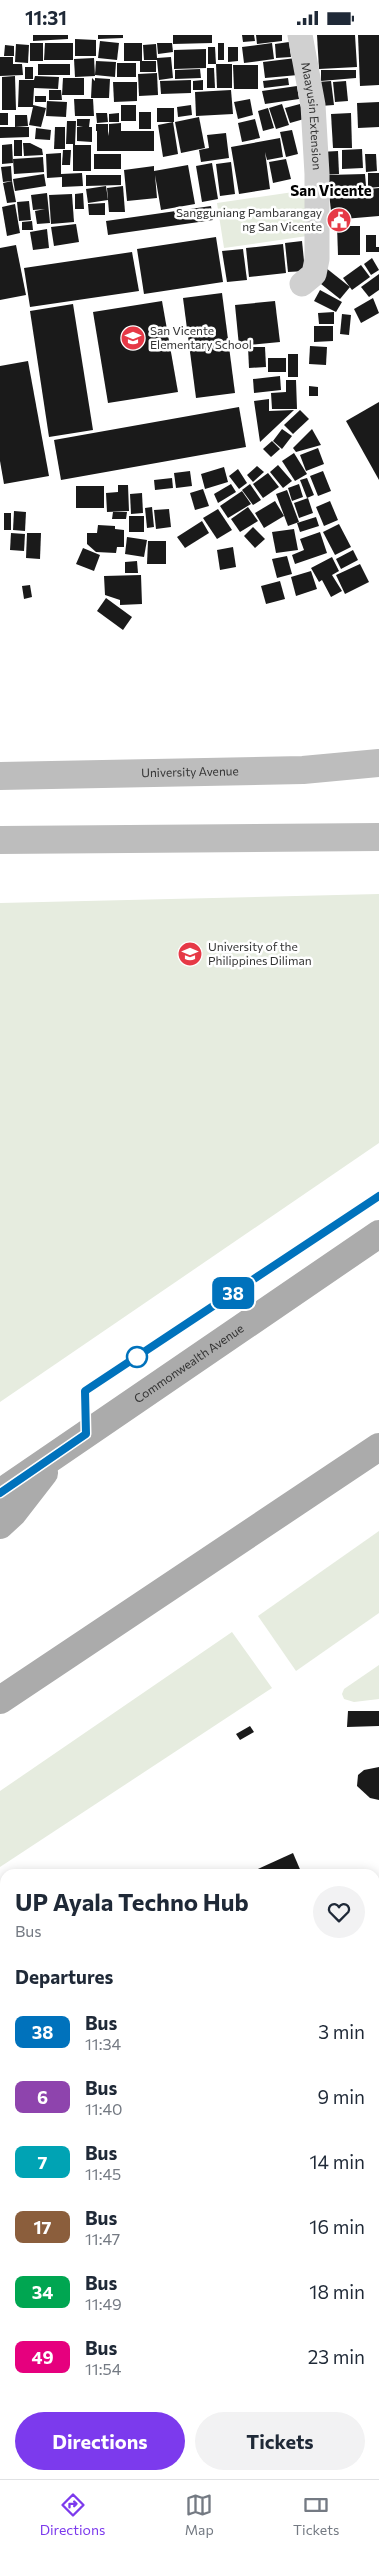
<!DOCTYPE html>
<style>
:root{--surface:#fff;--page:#f2f2f3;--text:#1f2937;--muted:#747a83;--line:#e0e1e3;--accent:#7c3aed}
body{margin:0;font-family:Commissioner,sans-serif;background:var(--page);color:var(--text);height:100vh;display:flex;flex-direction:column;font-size:19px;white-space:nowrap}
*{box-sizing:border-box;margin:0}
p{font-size:16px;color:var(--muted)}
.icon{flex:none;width:28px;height:28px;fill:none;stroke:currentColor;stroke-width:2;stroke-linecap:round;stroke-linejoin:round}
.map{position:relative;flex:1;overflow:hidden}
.drawer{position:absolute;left:0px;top:1834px;width:380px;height:611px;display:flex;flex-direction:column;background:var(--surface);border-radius:15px 15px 0 0;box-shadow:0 2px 12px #0003}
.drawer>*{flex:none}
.badge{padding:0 10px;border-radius:8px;font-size:18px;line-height:32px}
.map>.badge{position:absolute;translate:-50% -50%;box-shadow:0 0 0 2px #fff}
h2{padding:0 15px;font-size:19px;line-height:45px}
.round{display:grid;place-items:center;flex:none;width:52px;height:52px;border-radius:26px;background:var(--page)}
.head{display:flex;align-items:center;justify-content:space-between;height:85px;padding:0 15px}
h1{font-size:24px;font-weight:700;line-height:38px}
.action{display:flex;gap:10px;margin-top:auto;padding:10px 15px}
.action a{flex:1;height:58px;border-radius:30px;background:var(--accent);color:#fff;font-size:20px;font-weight:700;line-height:58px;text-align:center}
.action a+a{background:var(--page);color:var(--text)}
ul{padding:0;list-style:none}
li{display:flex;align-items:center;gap:15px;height:65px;padding:0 15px}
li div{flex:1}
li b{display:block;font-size:19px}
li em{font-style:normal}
li .badge{min-width:55px;font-weight:700;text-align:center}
.status{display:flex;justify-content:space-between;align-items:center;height:35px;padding:0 25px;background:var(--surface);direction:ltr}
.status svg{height:14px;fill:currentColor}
.tab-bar{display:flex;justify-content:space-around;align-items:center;height:70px;border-top:1px solid var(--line);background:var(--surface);font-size:14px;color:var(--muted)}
.tab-bar a{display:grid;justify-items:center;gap:2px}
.tab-bar .active{color:var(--accent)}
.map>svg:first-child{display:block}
</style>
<div class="status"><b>11:31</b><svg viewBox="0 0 49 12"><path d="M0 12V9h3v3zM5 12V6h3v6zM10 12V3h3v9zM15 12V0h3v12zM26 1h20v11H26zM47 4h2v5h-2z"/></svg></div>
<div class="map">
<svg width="379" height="2444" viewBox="0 0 379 2444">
<rect width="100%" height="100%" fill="#fff"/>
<g fill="#e6ecdf">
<path d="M314,154L321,199L224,213L217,168Z"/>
<path d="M379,859V1108L0,1367V868Z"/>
<path d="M379,1496V1578L296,1636L258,1581Z"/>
<path d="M232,1597L272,1653L0,1832V1756Z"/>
<path d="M379,1630V1664L354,1667L344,1664L342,1659L344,1654Z"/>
</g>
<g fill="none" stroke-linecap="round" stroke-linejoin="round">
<path stroke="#cfe2ee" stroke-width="7" d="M375,2027L379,2025"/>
</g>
<g fill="#1a1a1a">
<path d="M33,0H68V4L33,6Z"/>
<path d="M98,0H123V3L98,4Z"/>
<path d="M173,0H212V8L173,9Z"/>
<path d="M242,0H254L255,6L243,7Z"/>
<path d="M256,0H282V6L257,9Z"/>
<path d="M317,0H355L357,32L319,34Z"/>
<path d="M358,0H379V50L360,51Z"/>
<path d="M75,4L96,5V21H75Z"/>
<path d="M100,6L119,8L117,25L98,23Z"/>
<path d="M289,7L291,22L276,23L275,9Z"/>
<rect x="30" y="8" width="13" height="18"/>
<path d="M45,8H73V25H44Z"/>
<rect x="124" y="8" width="18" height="18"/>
<path d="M157,8H172L173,17L158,19Z"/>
<rect x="218" y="8" width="6" height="17"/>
<path d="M272,8L274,24L244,28L242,12Z"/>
<path d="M16,9L29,10L28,28L15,27Z"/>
<path d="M156,9L157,23L171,22L173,43L159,45L157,25H144L143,10Z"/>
<path d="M5,10L14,11V21H4Z"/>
<path d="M208,12H215L216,29H208Z"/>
<path d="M228,12H238V26L228,27Z"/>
<path d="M206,14V33L174,34V15Z"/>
<path d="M0,22H13V29H22L23,40L0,41Z"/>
<path d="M94,23L95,41L75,42L74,24Z"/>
<path d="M296,23L298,40L265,43L263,27Z"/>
<path d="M96,26L116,27L115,42L95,40Z"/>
<rect x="140" y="26" width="16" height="11"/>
<rect x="117" y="28" width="19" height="14"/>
<rect x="38" y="29" width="32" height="11"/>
<path d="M216,29H232V53H217Z"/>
<path d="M233,30H258V54H234Z"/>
<rect x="25" y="32" width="8" height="12"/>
<path d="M207,33H214L215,53H207Z"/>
<path d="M200,34L201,43L175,44V35Z"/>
<path d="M321,35H356V43L321,46Z"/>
<path d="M157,38L158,60L139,61L138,39Z"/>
<path d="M15,41L16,75H2V42Z"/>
<path d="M35,41L59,42L58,54L34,53L33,70L46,73L41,92L29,90L33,72H18L19,45H34Z"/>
<path d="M63,43H84V60H62Z"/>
<path d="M92,43L95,46V43L110,44L109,63H91Z"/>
<path d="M288,43L289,50L264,53L263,46Z"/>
<path d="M191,45V58L161,59L160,46Z"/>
<path d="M203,45V55H193V46Z"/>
<path d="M331,46L334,70L320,71L317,47Z"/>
<path d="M346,46L348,66L335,67L333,47Z"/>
<path d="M113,47H137V66L114,67Z"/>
<path d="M297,51L299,64L265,69L262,56Z"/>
<path d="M49,55H61L62,65H49Z"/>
<path d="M231,55L233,79L196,81L195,57Z"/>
<rect x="35" y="61" width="11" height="6"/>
<path d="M74,64H93L94,81H75Z"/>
<path d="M250,64L253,80L238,84L234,67Z"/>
<path d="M47,66L67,67L66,82L46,81Z"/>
<path d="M379,67V92L358,93L357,68Z"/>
<path d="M282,69L289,90L276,94L269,73Z"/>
<path d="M300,69L304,84L290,88L285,73Z"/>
<rect x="121" y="70" width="15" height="16"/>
<path d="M191,70L192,80L178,82L177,72Z"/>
<rect x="157" y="73" width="17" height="14"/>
<path d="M268,73L274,93L263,96L258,76Z"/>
<rect x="139" y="77" width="12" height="17"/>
<rect x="0" y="78" width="8" height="12"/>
<path d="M96,78H107L108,87L97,88Z"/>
<path d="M119,78V87H109V79Z"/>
<path d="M351,78L352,113H333L331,79Z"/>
<path d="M15,80H27L28,91L15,92Z"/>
<path d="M199,82L205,113L181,118L175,87Z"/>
<path d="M77,84H90L89,92H92V107L77,106V92L83,91H77Z"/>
<path d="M255,84L260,103L242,107L238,88Z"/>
<path d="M67,86H76L75,110H91V136H73V109H66Z"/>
<path d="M173,87L178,119L163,122L158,90Z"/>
<path d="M121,88V96H154V116H97V96H108L109,101V89Z"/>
<rect x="96" y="89" width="12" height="7"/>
<path d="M0,92H29V102L0,103Z"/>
<path d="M55,92H65V114H54Z"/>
<path d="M36,93L51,95L50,105L35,104Z"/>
<path d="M292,95L298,119L286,122L280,97Z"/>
<path d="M226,98L229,123L201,127L199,115L209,113L207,100Z"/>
<path d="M280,103L283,122L267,125L265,117L270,154L239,159L231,112Z"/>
<rect x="14" y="105" width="8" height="16"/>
<path d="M23,108H30L42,114L43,120L24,121Z"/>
<path d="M12,109L13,128L2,129V110Z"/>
<path d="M362,114L363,133L342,134V115Z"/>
<path d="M63,115H71L70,130H62Z"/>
<path d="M338,116L339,139L321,140L320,117Z"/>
<path d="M61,118V139L82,138L83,151L62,152V142L47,143L46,119Z"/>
<rect x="94" y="119" width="27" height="15"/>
<path d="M365,119H376L377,136L366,137Z"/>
<path d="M43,122L44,137L14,139L13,124Z"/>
<path d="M286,124L291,144L273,148L269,127Z"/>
<path d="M231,127L235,159L220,161L216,129Z"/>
<path d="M212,128L218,164L202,167L196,131Z"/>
<path d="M188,130L195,169L161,175L155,140L157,163L127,166L124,135L154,131V136Z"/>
<path d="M11,131L12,146L3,147L1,132Z"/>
<path d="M368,138H379V152L368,153Z"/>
<path d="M44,139L46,151L15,156L13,144Z"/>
<path d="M365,139L366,151L328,153V140Z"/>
<path d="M86,140H121V150L86,151Z"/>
<path d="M12,146L16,167L7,168L3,148Z"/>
<path d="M106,151L108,165L88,168L86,154Z"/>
<path d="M123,151L125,177H109L107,153Z"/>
<path d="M379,153V181L332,185L329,158Z"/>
<path d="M47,158L50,188L37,189L35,176L45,174L33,175L31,160Z"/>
<path d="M83,158L84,174H75V159Z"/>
<path d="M72,159L74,187L51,189L49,160Z"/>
<path d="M29,166L31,185L19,186L17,167Z"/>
<path d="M105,168V180H89L88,169Z"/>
<path d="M15,169L20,198L7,201L2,172Z"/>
<path d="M211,171L213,185L108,200L106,186Z"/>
<path d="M32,186L33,195H22V187Z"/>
<path d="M76,189L79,207L54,211L51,192Z"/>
<path d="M337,191H360V220H338Z"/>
<path d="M47,194L49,213L33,215L30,197Z"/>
<path d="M366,200H376V212H379V217H366Z"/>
<path d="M216,202L223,247L144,259L137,214Z"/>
<path d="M302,206L305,236L288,237L285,208Z"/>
<path d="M283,209L286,238L249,242L246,213Z"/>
<path d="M16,210L26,260L0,265V213Z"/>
<path d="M243,214L247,245L227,247L222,216Z"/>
<path d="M132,217L139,256L30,272L24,233Z"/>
<path d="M372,223L379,235L371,240L364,229Z"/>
<path d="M361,230L370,242L352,255L343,243Z"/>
<path d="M326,233L350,252L340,264L316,245Z"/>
<path d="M379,239V255L369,262L361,252Z"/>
<path d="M320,255L342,267L336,277L314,266Z"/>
<path d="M222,258L235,358L196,363L183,263Z"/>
<path d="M373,263L379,278L361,288L354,274Z"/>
<path d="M162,266L178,357L108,368L93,277Z"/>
<path d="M275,266L280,307L239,311L235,270Z"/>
<path d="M73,269L93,395L49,402L30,276Z"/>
<path d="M334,277V289H319L318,278Z"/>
<path d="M342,279L351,280L349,300L340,299Z"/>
<path d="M314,291H333V306L314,307Z"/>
<path d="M310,311L327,312L326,330L309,329Z"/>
<path d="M248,312H265L266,332L249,333Z"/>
<rect x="288" y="319" width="10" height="23"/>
<rect x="268" y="323" width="18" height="14"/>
<path d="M28,326L49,441L4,449L0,426V331Z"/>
<path d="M280,341L281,355L254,358L253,344Z"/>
<path d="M286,345H296L297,374H272L271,358L286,357Z"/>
<path d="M309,351L318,352V361H309Z"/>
<path d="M269,364V376L294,375L260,407L254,366Z"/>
<path d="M379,367V445L346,386Z"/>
<path d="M239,372L246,412L61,445L54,405Z"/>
<path d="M300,375L309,384L293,399L284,390Z"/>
<path d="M282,394L292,401L282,414L273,406Z"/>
<path d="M312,394L321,410L296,417L293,413Z"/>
<path d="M272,406L280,414L271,422L263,414Z"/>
<path d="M318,413L324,429L306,436L300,420Z"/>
<path d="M294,418L307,439L295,446L282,426Z"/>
<path d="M278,430L292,446L283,453L270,437Z"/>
<path d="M257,431L264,437L253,447L247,440Z"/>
<path d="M224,432L228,447L205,454L201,439Z"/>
<path d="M238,434L247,448L239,454L229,441Z"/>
<path d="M190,436L192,451L176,453L174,438Z"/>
<path d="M323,436L331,456L318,461L310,441Z"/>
<path d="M268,438L279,452L263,463L253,449Z"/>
<path d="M172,443L173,453L155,455L154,445Z"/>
<path d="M307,443L314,460L307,463L300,445Z"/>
<path d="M231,449L236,457L218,468L214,459Z"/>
<path d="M250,449L261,465L253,470L242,455Z"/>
<path d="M299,449L303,462L292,466L288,453Z"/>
<path d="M118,450H128L129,476L107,477L106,458L118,457Z"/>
<rect x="76" y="451" width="28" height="22"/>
<path d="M203,454L209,471L195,475L190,458Z"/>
<path d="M287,455L299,487L288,491L276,459Z"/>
<path d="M242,456L251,469L228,483L220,471Z"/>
<path d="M142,458L143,478L131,479L130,459Z"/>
<path d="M308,463L313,478L299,483L294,468Z"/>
<path d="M275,466L284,481L264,493L255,478Z"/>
<path d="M330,466L338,485L324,491L316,472Z"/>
<path d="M152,472L154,492L147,493L145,473Z"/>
<path d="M248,472L258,486L240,497L231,484Z"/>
<path d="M169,474L171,492L156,494L154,475Z"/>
<path d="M218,474L232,495L217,504L203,483Z"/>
<path d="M14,476L26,477L25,496L13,495Z"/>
<path d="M113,477H127L126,484H112Z"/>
<rect x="4" y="478" width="7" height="17"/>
<rect x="129" y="481" width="15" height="16"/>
<path d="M316,482L319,491L300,497L297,488Z"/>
<path d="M202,486L209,498L185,513L177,502Z"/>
<path d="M339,489L351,512L335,520L323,497Z"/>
<path d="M98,490L115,491V494L124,495V512H117L116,518L96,517L87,509V498H97Z"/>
<path d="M253,492L265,504L255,513L244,501Z"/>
<path d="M294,494L298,515L276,518L272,497Z"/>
<path d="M320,497L327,518L295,529L292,520L304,515L300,504Z"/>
<path d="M11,498L25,499L24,516L10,515Z"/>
<path d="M27,498H41L40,524L26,523Z"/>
<path d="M127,502L147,505L144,522L125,519Z"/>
<path d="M148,506H166V529H147Z"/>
<path d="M233,512L236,532L220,535L217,515Z"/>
<path d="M83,513L100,520L94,536L76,529Z"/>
<path d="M353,515L358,525L341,534L336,524Z"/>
<path d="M287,521L292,539L277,543L272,524Z"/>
<path d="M332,522L339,536L332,540L342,556L331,562L322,545L319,547L311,533Z"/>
<path d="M137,526L138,538H125V527Z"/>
<path d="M360,529L369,547L345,559L336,540Z"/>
<path d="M311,536L317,554L296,561L291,542Z"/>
<path d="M141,540L142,569L120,570V565L105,560L104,541Z"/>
<path d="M280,546L285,564L266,569L261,551Z"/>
<path d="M30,550L32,562L24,564L22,551Z"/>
<path d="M106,563L132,582L123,595L97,576Z"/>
<path d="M348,1676H379V1691L347,1692Z"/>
<path d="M250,1691L254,1697L240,1705L236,1699Z"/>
<path d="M379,1732V1765L370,1763L357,1751L358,1740L364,1735Z"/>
<path d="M293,1818L302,1839H247Z"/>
<path d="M5,2012V2188L0,2190V2014Z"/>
<path d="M379,2087V2321L375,2325V2091Z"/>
</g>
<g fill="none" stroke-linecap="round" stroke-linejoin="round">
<path stroke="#d0d0d0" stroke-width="25" id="s1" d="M300,0L313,70L317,139V224L314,239L302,249"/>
<g stroke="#bdbdbd" stroke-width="28">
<path id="s2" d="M0,741L303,735L379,728"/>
<path d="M0,805L379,802"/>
</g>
<g stroke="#ababab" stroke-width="28">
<path id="s3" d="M0,1458L379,1199"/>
<path d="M0,1490L13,1478L44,1438"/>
<path d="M0,1665L379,1412"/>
</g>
</g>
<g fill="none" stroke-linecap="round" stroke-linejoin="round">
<defs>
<path id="line" d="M0,1458L86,1399L85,1356L379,1161"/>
</defs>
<use href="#line" stroke="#fff" stroke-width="11"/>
<use href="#line" stroke="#0072bc" stroke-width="8"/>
</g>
<defs>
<symbol id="civic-disc" viewBox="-11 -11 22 22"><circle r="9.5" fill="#e63946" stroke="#fff"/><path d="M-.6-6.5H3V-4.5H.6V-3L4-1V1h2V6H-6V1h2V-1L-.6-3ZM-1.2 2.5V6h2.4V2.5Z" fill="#fff"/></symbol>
<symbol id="school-disc" viewBox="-11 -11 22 22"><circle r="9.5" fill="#e63946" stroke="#fff"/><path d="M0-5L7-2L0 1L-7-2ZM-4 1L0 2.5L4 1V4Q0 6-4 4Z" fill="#fff"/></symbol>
<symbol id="university-disc" viewBox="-11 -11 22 22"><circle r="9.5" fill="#e63946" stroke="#fff"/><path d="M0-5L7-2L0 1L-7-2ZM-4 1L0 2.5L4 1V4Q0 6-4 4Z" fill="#fff"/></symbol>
</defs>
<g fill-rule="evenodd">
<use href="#civic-disc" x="325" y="171" width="28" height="28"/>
<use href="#school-disc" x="119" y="289" width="28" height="28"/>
<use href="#university-disc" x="176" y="905" width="28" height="28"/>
</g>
<circle fill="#fff" stroke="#0072bc" stroke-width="2.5" cx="137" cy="1322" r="10"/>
<g text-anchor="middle" stroke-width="5" stroke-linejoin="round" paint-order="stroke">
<g font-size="12" fill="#333" stroke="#fff">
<text dy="4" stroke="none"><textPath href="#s1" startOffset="82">Maayusin Extension</textPath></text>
<text dy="4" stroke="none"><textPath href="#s2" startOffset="190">University Avenue</textPath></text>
<text dy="4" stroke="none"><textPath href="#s3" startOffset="229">Commonwealth Avenue</textPath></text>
</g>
<g font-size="12" fill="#333" stroke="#fff" text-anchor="start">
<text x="322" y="182" text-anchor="end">Sangguniang Pambarangay<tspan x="322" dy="14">ng San Vicente</tspan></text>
<text x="150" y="300">San Vicente<tspan x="150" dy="14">Elementary School</tspan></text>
<text x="208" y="916">University of the<tspan x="208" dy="14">Philippines Diliman</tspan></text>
</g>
<g font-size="15" font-weight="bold" fill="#000" stroke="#fff">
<text x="331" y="161">San Vicente</text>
</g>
</g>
</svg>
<b class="badge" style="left:233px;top:1258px;background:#0072bc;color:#fff">38</b>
<section class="drawer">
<div class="head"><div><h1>UP Ayala Techno Hub</h1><p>Bus</p></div><a class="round"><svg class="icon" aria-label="heart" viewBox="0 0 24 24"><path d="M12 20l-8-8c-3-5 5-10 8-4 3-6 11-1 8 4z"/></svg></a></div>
<h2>Departures</h2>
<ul>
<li><span class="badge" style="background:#0072bc;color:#fff">38</span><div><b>Bus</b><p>11:34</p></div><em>3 min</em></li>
<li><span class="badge" style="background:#8e44ad;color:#fff">6</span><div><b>Bus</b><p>11:40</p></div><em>9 min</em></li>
<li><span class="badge" style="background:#00a3b4;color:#fff">7</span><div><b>Bus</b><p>11:45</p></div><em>14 min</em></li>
<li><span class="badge" style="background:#8b5e3c;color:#fff">17</span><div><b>Bus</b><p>11:47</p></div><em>16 min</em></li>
<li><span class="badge" style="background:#00a651;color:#fff">34</span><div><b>Bus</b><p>11:49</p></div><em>18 min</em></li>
<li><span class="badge" style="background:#e6007e;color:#fff">49</span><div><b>Bus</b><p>11:54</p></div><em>23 min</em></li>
</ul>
<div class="action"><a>Directions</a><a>Tickets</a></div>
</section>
</div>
<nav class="tab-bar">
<a class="active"><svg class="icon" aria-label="directions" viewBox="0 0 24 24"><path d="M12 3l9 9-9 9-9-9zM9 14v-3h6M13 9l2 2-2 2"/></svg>Directions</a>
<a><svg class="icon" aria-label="map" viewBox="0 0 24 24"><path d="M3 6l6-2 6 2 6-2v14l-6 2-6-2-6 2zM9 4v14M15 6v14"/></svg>Map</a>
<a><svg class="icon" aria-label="tickets" viewBox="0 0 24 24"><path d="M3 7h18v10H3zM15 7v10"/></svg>Tickets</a>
</nav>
